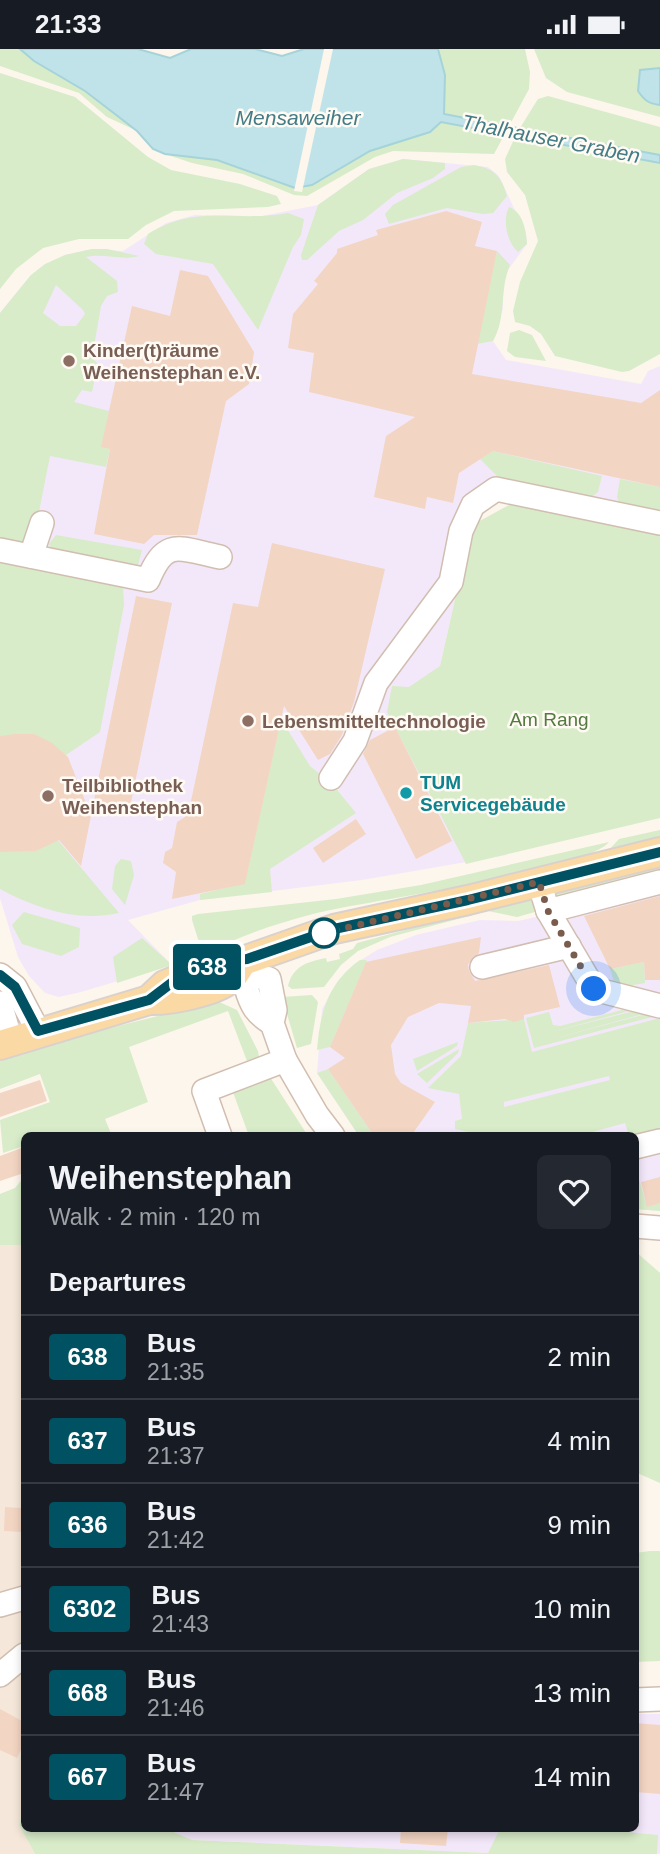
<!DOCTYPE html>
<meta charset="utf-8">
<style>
:root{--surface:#171b24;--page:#242831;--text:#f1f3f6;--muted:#9ea1a6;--line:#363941}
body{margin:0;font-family:Helvetica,sans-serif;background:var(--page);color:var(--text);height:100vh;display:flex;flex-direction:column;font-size:26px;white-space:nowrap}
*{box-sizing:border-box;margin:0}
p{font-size:23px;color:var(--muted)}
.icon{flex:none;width:38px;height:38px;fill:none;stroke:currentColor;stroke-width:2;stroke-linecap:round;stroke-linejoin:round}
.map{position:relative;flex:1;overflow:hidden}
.details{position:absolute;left:21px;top:1083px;width:618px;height:700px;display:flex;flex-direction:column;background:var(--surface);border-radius:10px;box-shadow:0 4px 10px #0003}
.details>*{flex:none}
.badge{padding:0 14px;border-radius:5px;font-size:24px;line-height:46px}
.you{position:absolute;width:35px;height:35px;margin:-18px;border:5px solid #fff;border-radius:50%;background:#1a73e8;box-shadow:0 0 0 10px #1a73e833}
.map>.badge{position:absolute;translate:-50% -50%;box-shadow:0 0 0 4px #fff}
h2{padding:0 28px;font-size:26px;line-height:63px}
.round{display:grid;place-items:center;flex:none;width:74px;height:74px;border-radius:10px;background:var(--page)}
.headline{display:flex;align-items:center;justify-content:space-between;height:119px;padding:0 28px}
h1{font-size:33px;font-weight:700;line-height:52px}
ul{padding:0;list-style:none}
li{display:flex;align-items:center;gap:21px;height:84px;padding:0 28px;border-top:2px solid var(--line)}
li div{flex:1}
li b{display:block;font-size:26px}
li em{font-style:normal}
li .badge{min-width:77px;font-weight:700;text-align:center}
.status{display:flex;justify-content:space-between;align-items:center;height:49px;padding:0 35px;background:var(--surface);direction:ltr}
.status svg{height:19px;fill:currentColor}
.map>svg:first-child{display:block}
</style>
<div class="status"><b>21:33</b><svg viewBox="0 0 49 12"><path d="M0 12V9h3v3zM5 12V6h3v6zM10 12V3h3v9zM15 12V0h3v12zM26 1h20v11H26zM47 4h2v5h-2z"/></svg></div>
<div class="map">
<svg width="660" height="1805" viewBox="0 0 660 1805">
<rect width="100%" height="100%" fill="#fdf6ec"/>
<g fill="#f5e8da">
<path d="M0,1196H24V1595L0,1614Z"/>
<path d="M24,1619V1757L19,1776L35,1805H0V1637Z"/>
</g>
<g fill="#f3e8fa">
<path d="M403,110L488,118L499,127L526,185L527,195L508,221L503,235V259L493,292L506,311L641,335L648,322L660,317V465L501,431L461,459L463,515L440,617L507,806L362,831L200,851L128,871L172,916L81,943L59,948L45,944L29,927L18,908L0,849V264L31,226L65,206L92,200L123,202L166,174L195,166L257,168L318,156L369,120Z"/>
<path d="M660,840V1162L635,1160V1087H359L317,1024L322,960L338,932L353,916L377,901L416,886L480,871L518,872Z"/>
<path d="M635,1665H660V1805L500,1783L488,1804L192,1791L167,1780H635Z"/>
</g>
<g fill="#d8ecc9" fill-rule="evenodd">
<path d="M0,0H20L34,12L85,42L137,82L107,68L79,44L0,17Z"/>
<path d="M438,0H525L530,23L529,40L494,105L393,102L375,108L307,147L294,146L243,125L192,114L165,105L217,111L295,139L321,132L370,102L430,83L443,69Z"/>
<path d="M534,0H660V19H648L653,56H660V68L567,43L546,29Z"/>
<path d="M0,24L75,48L148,108L171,121L240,135L277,147L281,155L268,158L174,162L146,176L128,190H79L43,199L16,220L0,240Z"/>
<path d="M548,47L660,78V106L520,79L538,50Z"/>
<path d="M515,88L660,114V305L629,322L622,323L555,307L541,285L530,277L515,273L513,262L520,233L538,192L525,146L507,123L505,110Z"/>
<path d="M403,110L445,114V120L433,129L397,144L363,171L339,182L307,211H302L301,206L318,156L369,120Z"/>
<path d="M474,116C494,119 502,128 507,147L493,164L483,165L447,159L389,175L385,165L393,156L461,118Z"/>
<path d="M509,158C523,163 526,181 527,195L518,203C507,194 502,171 509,158Z"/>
<path d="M288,164L304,170L301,186L293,198L258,281L213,215L156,205L144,195L148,185C199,154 235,174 288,164Z"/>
<path d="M92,200H107L139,207C123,212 104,204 86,208L117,232L118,243L107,247L101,257L92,309L98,315L92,343L82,341L74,353L109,362L102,397L110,400L106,418L50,407L37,473L24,495L0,492V264L31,226L45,215L65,206ZM56,236L83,261L85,265L76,277H60L43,264Z"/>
<path d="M497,202L510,216C499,241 507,268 493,292L477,295Z"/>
<path d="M519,281L532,286L546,312L515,308L507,302L510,284Z"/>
<path d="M493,402L602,427L598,443L589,450L501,431L480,410Z"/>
<path d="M620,430L660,438V465L620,456L617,448Z"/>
<path d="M518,451L660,479V769L466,815L387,663L392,637L409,638L440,617L463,515L476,474Z"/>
<path d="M56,486L142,501L137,520L52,502L49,495Z"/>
<path d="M0,508L123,537L124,556L100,683L66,706L34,685L0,687Z"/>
<path d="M281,670L310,717L333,736L356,764L270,820L272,843L200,851V845L245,834Z"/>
<path d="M660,781V789L608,802L619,790Z"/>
<path d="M57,790L119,864C77,873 37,860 0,840V801L36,802Z"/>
<path d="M609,793C586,822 362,852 313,865C275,875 238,887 203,906L192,871V867L198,865L336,850L421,836Z"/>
<path d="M121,810L131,812L134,826L125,856L112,840L115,817Z"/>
<path d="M660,814V828L557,855L554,842Z"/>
<path d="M535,846L542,861L517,868L488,862L390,888L358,902L341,916L324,938L292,940L288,937C293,917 307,913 326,909L327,913L340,910L339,905L353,900L357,894Z"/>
<path d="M24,863L80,879L79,898L61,907L22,895L12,876Z"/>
<path d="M142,889L172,916L117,934L113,908Z"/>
<path d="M360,911H367L330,998L317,1001C320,963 328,934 360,911Z"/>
<path d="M644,913L645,934L616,939L610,920Z"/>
<path d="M312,946L318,953L311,995L297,999L282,948Z"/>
<path d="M217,952L237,961L258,1002L259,1008L247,1012L228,962L129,998L148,1053L105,1070L112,1087H24V1097L3,1104L0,1071L50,1053L40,1025L0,1040V1012L47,995Z"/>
<path d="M622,961L629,962L548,984L634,962L643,965L541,993L646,965L656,967L534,999L526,969L549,963L553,976L560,977Z"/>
<path d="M660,969V1081L629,1087L625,1074L578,1087H487L455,1080V1072L462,1070L459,1045L428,1039L461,1007L468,974L524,970L532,1003ZM609,1027L610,1031L504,1058V1053Z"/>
<path d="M458,993L457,997L417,1022L413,1010Z"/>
<path d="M459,1000L458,1004L427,1034L417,1025Z"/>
<path d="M328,1020L374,1087H359L317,1024Z"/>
<path d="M268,1025L308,1087H249L230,1035Z"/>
<path d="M638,1127L647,1157L660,1154V1162L635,1160V1128Z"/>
<path d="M24,1128V1196H0V1145L15,1139Z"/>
<path d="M635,1202L660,1224V1434L635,1423Z"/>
<path d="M650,1502H660V1612L635,1613V1504Z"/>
<path d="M24,1757V1780H167L192,1791L488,1804L500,1780H596L658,1786L657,1805H35L19,1776Z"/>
</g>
<g fill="#bfe3e8" stroke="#a5d3da" stroke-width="2">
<path d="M20,0H138L170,9L191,0H255L282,7L304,0H438L445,26L444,65L660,106V114L441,73L430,83L370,102L312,136L295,139L217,111L165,105L153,100L137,82L85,42L34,12Z"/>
<path d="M660,19V56C649,55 644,51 638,42L640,21Z"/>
</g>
<path fill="#fdf6ec" d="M324,0H333L302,143L294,142Z"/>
<g fill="#f3d5c3">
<path d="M446,162L482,173L475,197L497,202L472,325L641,354L660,341V438L493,402L459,424L453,454L427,448L425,460L374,448L386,387L415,368L309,343L314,304L288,299L293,265L318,235L314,232L337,204V200L378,186L376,181Z"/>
<path d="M180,221L208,227L254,303L249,335L226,352L197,486H154L144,495L94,485L110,400L101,398L132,257L170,267Z"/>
<path d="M272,494L385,520L354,653L342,686L330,705L318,711L284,657L245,835L172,850L176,823L163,814L165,803L172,799L177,773L188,766L233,554L258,558Z"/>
<path d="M136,547L172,554L129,763L93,756Z"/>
<path d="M395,678L452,792L416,810L363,705L370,691Z"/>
<path d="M15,685H34L52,694L68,708L91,767L81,817L59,791L36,802L0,803V687Z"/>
<path d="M356,770L366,785L323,814L313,799Z"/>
<path d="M660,847V931H645L644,913L610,920L584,867Z"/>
<path d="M481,888L479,904L468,915L469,922L475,932L549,916L560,958L524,966V970L514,973L505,970L468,974L471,957L439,954L408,968L391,996L395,1025L401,1034L435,1053L411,1087H374L328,1020L345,1009L330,998L366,913Z"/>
<path d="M40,1031L47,1052L0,1068V1044Z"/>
<path d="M24,1098V1124L0,1132V1107Z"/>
<path d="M660,1128V1154L647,1158L641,1133Z"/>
<path d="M5,1458L22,1459L21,1483L4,1482Z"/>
<path d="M0,1660L24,1673V1694L17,1709L0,1701Z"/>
<path d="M635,1674L660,1676V1745L635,1743Z"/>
<path d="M401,1780H448L446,1797L400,1794Z"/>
</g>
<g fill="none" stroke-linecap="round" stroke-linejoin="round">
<defs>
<g id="minor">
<path d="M0,501L148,531C166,487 180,500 220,508"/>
<path d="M31,507L42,474"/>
<path d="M331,729L355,692L376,634L451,533L461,482L473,456L496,440L660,474"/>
<path d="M539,833L548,862L594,940L660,957"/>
<path d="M548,862L660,833"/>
<path d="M482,918L569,897"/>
<path d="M0,926L15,938L38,982"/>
<path d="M253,926L269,930L275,961L272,974L285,1011L317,1066L333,1087"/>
<path d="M253,926L246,938C251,956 256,965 272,974"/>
<path d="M0,954L11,992"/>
<path d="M220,1087L204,1042L285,1011"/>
<path d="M635,1098L660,1092"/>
<path d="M635,1177L660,1179"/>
<path d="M0,1556L24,1549"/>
<path d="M0,1626L24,1606"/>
<path d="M635,1651L660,1650"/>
</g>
<g id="major">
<path d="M149,951L165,936L220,913L243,912L334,880L468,851L660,803"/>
<path d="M0,996L149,951C168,952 215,943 230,930C235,926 239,917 243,912"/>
</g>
</defs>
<use href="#minor" stroke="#d1beb0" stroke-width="26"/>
<use href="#major" stroke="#dad1cd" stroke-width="32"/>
<use href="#minor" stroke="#fff" stroke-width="23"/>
<use href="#major" stroke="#fbd9a5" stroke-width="28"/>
</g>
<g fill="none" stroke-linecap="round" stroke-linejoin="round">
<defs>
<path id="line" d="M0,926L15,938L38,982L149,951L178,929L220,913L247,910L334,880L468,851L660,803"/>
</defs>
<use href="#line" stroke="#fff" stroke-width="16"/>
<use href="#line" stroke="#005262" stroke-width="10"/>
<path stroke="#7a5c4d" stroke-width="7" stroke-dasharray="0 12.6" d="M324,884L539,833L548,862L594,940"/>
</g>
<g fill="#8d6e63" stroke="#fffaf3" stroke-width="2.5">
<circle cx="69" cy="312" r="7"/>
<circle cx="248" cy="672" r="7"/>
<circle cx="48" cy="747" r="7"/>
</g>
<circle fill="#0f9aa8" stroke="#fffaf3" stroke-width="2.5" cx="406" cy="744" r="7"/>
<circle fill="#fff" stroke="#005262" stroke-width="3.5" cx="324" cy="884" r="14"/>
<g text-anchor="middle" stroke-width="5" stroke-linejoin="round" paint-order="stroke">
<g font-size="19" font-weight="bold" fill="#785e54" stroke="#fffaf3" text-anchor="start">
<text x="83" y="308">Kinder(t)räume<tspan x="83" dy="22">Weihenstephan e.V.</tspan></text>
<text x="262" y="679">Lebensmitteltechnologie</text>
<text x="62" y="743">Teilbibliothek<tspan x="62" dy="22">Weihenstephan</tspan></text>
</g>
<g font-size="19" fill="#537a41" stroke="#fffaf3">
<text x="549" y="677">Am Rang</text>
</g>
<g font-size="19" font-weight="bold" fill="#0d838f" stroke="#fffaf3" text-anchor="start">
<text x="420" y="740">TUM<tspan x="420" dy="22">Servicegebäude</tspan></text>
</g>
<g font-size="21" font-style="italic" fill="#437c86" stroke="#fffaf3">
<text x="298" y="76">Mensaweiher</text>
<text transform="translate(551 90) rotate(11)" y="7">Thalhauser Graben</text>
</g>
</g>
</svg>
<div class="you" style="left:594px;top:940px"></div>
<b class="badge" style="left:207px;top:918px;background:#005262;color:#fff">638</b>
<section class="details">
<div class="headline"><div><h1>Weihenstephan</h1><p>Walk · 2 min · 120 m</p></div><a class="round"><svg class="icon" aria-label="heart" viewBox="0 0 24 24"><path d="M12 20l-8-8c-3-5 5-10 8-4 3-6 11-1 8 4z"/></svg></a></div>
<h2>Departures</h2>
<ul>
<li><span class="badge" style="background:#005262;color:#fff">638</span><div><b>Bus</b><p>21:35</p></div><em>2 min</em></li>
<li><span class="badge" style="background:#005262;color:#fff">637</span><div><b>Bus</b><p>21:37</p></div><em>4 min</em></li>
<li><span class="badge" style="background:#005262;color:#fff">636</span><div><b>Bus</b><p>21:42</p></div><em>9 min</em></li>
<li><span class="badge" style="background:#005262;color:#fff">6302</span><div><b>Bus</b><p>21:43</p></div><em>10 min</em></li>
<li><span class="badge" style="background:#005262;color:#fff">668</span><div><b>Bus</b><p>21:46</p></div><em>13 min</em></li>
<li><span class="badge" style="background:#005262;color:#fff">667</span><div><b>Bus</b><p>21:47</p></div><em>14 min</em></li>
</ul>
</section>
</div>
